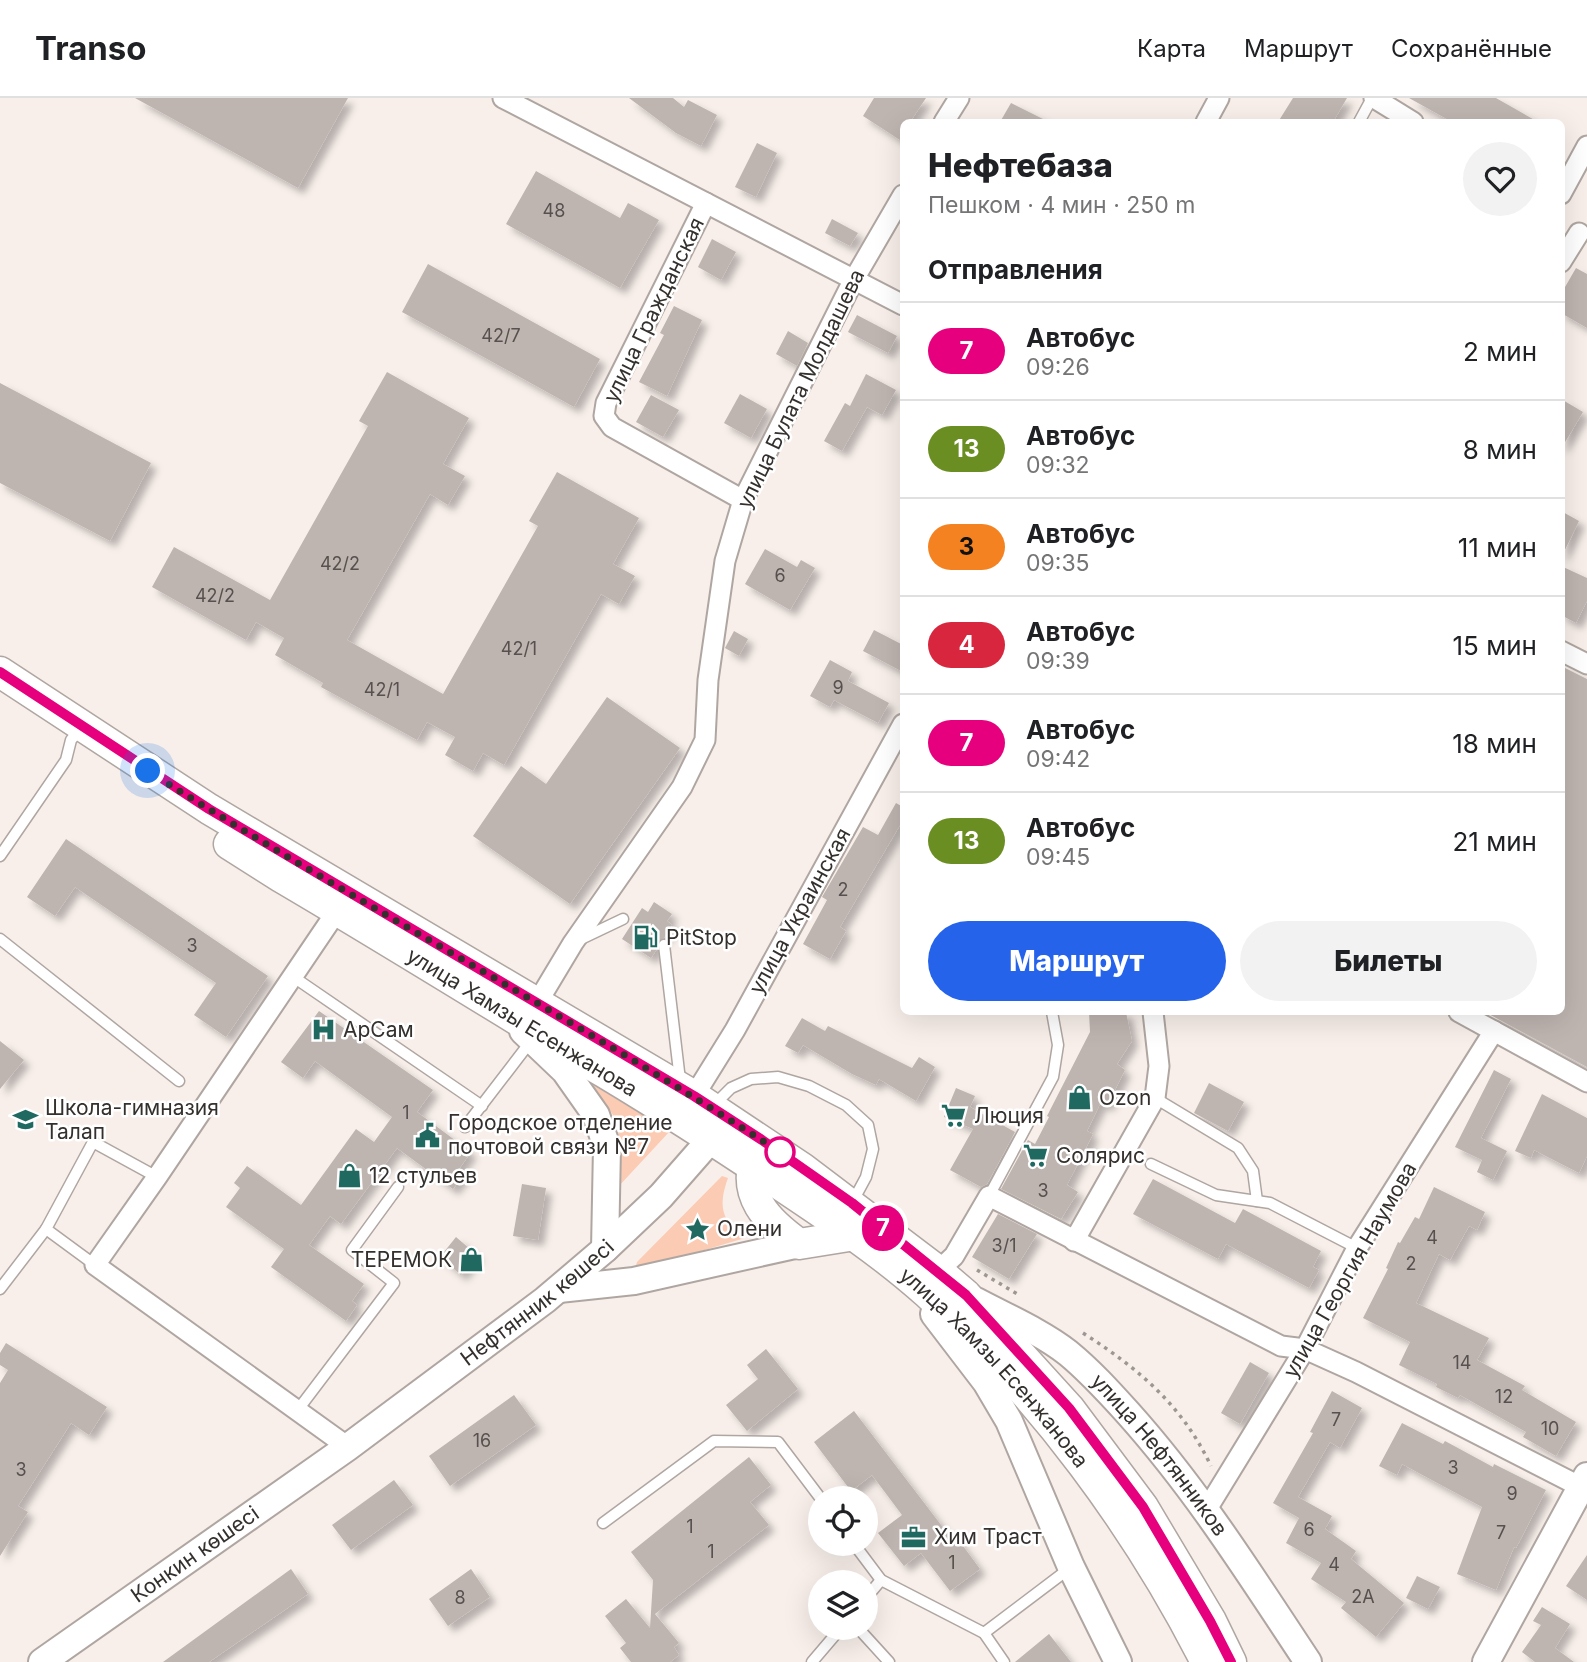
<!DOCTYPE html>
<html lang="ru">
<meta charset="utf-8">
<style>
:root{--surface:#fff;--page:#f2f2f2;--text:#202124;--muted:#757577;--line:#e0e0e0;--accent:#2563eb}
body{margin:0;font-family:Inter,sans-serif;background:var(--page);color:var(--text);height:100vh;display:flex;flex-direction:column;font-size:26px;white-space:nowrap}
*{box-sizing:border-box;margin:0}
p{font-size:23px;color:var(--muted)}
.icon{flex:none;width:38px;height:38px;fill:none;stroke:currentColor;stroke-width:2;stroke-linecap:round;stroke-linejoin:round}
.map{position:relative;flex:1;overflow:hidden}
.side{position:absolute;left:900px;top:21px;width:665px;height:896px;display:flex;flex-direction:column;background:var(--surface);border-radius:10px;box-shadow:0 7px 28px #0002}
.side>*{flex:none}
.badge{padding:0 14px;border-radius:23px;font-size:24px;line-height:46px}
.fabs{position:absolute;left:808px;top:1388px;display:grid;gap:14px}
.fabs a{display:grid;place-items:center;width:70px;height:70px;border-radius:50%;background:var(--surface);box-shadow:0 7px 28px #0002;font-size:35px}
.you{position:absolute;width:35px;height:35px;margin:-18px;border:5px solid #fff;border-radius:50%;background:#1a73e8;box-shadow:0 0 0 10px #1a73e833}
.map>.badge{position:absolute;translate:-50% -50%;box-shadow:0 0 0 4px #fff}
h2{padding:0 28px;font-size:26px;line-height:63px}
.round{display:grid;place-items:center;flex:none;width:74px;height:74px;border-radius:37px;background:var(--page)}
.overview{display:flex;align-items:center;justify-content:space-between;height:119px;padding:0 28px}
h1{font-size:33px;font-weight:800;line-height:52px}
.action{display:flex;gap:14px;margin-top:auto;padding:14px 28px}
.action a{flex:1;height:80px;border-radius:42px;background:var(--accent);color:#fff;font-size:28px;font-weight:800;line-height:80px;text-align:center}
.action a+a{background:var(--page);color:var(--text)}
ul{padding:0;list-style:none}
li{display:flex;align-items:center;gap:21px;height:98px;padding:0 28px;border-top:2px solid var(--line)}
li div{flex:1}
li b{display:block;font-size:26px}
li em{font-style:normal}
li .badge{min-width:77px;font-weight:700;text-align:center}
header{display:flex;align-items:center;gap:42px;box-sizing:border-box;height:98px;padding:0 35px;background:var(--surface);border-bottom:2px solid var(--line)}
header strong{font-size:33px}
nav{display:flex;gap:38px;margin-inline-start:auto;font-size:24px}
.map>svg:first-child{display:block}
</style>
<header>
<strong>Transo</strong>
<nav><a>Карта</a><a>Маршрут</a><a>Сохранённые</a></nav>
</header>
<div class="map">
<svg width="1587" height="1564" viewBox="0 0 1587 1564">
<defs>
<filter id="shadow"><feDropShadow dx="6" dy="6" stdDeviation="3.5" flood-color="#0004"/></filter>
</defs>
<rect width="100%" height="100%" fill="#f8efea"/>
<g fill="#fbcbb4">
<path d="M588,984L670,1033L618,1089C618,1068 623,1041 615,1021C610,1009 598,1000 589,991Z"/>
<path d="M722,1078L728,1080C718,1107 721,1123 745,1140L634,1173L637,1164Z"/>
</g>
<g fill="#beb4b0" filter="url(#shadow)">
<path d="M135,0H348L298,90Z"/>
<path d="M629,0H673L684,9L688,2L717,17L701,48L676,35Z"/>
<path d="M874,0H926L910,24H903V44L863,18Z"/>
<path d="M1293,0H1347L1333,24H1278Z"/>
<path d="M1409,0H1496L1538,24H1452Z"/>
<path d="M1011,5L1049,24H1000Z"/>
<path d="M757,45L777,55L756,99L735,89Z"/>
<path d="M536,73L620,120L628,105L659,122L620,190L506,126Z"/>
<path d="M832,121L858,135L850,148L825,135Z"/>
<path d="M712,141L736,154L721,182L698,169Z"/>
<path d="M428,166L600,261L574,309L402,214Z"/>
<path d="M1576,170L1587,176V230L1561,215V196Z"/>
<path d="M674,208L702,222L667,298L639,284L664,237L660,235Z"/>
<path d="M857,217L897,238L888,255L848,234Z"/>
<path d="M788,233L808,245L797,268L776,256Z"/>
<path d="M387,274L469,320L443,366L465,378L448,407L430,396L347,542L443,596L538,428L529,423L557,374L639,420L613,466L635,478L619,506L601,496L504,667L483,655L473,673L445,657L455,639L427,624L417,642L321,589L323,585L275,557L284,540L256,524L246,542L152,489L174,449L270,502L368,328L359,323Z"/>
<path d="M866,276L896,292L882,317L867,309L842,353L824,343L845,305L850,308Z"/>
<path d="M0,285L151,365L110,443L0,385Z"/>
<path d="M740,296L767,311L751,340L724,325Z"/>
<path d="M651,297L679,312L663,339L636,324Z"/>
<path d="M1561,301L1583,314L1561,351Z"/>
<path d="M1561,413L1579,423L1561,460Z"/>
<path d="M765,451L797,469L801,462L815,470L790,512L745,486Z"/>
<path d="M1561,468L1587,480V503L1576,525L1561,517Z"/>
<path d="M874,532L903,547V574L863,553Z"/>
<path d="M734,533L748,541L739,558L725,550Z"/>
<path d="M830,562L852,574L848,583L889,605L878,625L834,602L830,609L810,598Z"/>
<path d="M1561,568L1587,581V969L1485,914H1561Z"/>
<path d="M607,599L680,650L570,806L473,738L521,668L546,686Z"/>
<path d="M896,705L903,709V722L840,829L846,833L830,861L803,846L827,802L822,799L863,729L878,737Z"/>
<path d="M66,741L268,878L226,939L194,917L216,885L75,789L55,818L27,799Z"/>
<path d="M654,804L672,816L667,823L672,827L664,840L658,843L657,851L651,860L622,841L642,810L648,814Z"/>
<path d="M319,913L433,992L417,1014L471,1054L459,1071L465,1075L453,1091L397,1050L341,1126L330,1118L309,1147L364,1186L352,1203L357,1207L346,1223L271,1169L284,1151L226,1109L240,1090L234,1085L247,1068L301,1107L356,1031L374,1044L392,1019L315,963L303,980L281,964Z"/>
<path d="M1089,914H1126L1132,943L1117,966L1125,972L1107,1008L1101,1004L1087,1033L1093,1036L1067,1087L1078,1094L1061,1121L1001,1091L1028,1042L1035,1046L1049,1019L1047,1018L1090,934Z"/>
<path d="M802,920L825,933L828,928L912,970L919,959L935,969L916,1003L879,981L876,987L852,976L803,947L798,955L785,948Z"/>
<path d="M0,943L24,962L0,991Z"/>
<path d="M1494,972L1511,981L1481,1040L1507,1053L1493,1082L1477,1074L1482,1062L1455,1049Z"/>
<path d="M1209,985L1244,1004L1228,1033L1194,1015Z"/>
<path d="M956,990L975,998L970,1009L1015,1034L987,1086L981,1089L950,1072L973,1031L944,1019Z"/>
<path d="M1542,996L1587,1020V1058L1579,1075L1534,1052L1531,1060L1515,1053Z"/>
<path d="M1153,1081L1235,1125L1243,1111L1321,1153L1313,1169L1319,1172L1309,1190L1226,1146L1218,1161L1133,1116Z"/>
<path d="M522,1086L546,1090L538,1142L513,1138Z"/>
<path d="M1434,1089L1485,1114L1477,1132L1469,1128L1450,1162L1439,1156L1416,1205L1489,1240L1477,1262L1525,1288L1522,1292L1576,1324L1556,1358L1523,1339L1526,1334L1460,1297L1458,1300L1436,1289L1437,1286L1399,1267L1410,1244L1363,1220L1388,1171L1386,1170L1398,1144L1400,1145L1415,1119L1419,1121Z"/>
<path d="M998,1116L1037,1136L1009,1181L972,1159Z"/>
<path d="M456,1139L477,1157L461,1177L440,1159Z"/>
<path d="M6,1245L107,1309L89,1337L71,1325L18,1408L28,1414L0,1458V1285L8,1272L0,1267V1255Z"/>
<path d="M766,1251L798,1291L747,1333L726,1307L758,1281L747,1267Z"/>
<path d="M1250,1264L1269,1275L1240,1326L1221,1315Z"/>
<path d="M1332,1293L1362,1310L1340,1350L1330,1344L1298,1399L1332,1418L1325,1431L1356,1453L1351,1461L1404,1505L1376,1539L1341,1510L1346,1504L1311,1481L1321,1465L1286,1445L1299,1420L1273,1405L1313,1335L1310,1334Z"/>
<path d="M514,1297L536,1327L450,1388L429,1358Z"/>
<path d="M854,1313L951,1440L955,1437L980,1471L950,1493L921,1455L904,1468L878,1435L902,1417L872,1377L851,1393L814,1344Z"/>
<path d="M1402,1325L1443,1346L1445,1343L1493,1369L1494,1366L1546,1392L1516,1450L1514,1449L1496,1492L1457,1476L1482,1409L1402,1366L1397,1377L1379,1368Z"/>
<path d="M749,1359L771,1387L750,1404L769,1427L655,1516L679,1545L674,1549L679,1557L670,1564H631L620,1550L626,1545L605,1518L626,1501L650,1530L653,1482L631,1454Z"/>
<path d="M394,1382L413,1407L351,1452L332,1427Z"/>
<path d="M1587,1457V1502L1566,1488Z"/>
<path d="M291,1471L308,1496L209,1564H163Z"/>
<path d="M471,1471L490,1499L448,1528L429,1501Z"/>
<path d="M1417,1478L1440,1489L1428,1511L1406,1500Z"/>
<path d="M1542,1509L1570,1526L1555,1550L1574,1564H1535L1522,1554L1541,1527L1533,1523Z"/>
<path d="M1049,1536L1071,1564H1015Z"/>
</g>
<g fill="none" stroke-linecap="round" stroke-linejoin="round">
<defs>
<g id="lane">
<path d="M1359,24L1372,0"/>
<path d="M0,758L66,662L71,642L80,631"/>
<path d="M0,841L179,983"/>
<path d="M579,842L623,821"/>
<path d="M664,847L680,982"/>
<path d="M292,878L482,1008"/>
<path d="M1155,1000L1238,1050L1253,1073L1257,1103"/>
<path d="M715,1006L731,990L751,981L778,979L809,988L846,1007L868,1027L873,1051L866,1079L852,1105"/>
<path d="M465,1029L531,943"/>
<path d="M1151,1066L1216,1097L1270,1105L1357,1150"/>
<path d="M989,1098L1053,979L1058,947L1052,914"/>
<path d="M95,1167L46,1131L93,1044L157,1079"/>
<path d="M0,1191L46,1131"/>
<path d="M297,1313L394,1185L352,1152L398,1089"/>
<path d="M603,1425L714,1343L778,1344L821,1401"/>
<path d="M854,1446L881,1482L984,1535L1070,1470"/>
<path d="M866,1500L881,1482"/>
<path d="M858,1530L889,1564"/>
<path d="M984,1535L1004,1564"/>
<path d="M812,1564L841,1530"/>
</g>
<g id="street">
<path d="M503,0L903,207"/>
<path d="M1374,0L1413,24"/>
<path d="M944,24L959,0"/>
<path d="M1206,24L1219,0"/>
<path d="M1561,96L1587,48"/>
<path d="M706,105L606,305L604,318L612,329L743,402"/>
<path d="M1561,164L1579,135"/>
<path d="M1561,553L1587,566"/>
<path d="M343,804L157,1079L95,1167L348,1349"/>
<path d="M537,905L573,845L682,689L705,642L708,582L725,463L743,402L853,183L903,97"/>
<path d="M1459,914L1587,984"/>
<path d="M694,998L735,932L903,626"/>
<path d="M1074,1143L1155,1000L1159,968L1153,914"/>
<path d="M938,1173L954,1158L989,1098L1281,1248L1305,1251L1356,1274L1581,1389"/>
<path d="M1207,1411L1305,1251L1357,1150L1494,933"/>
</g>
<g id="secondary">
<path d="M523,933L565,973L596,1017L607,1049L605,1151"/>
<path d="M559,1191L634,1183L799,1146"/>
<path id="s1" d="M976,1203C1006,1219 1041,1234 1068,1255C1090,1273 1109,1294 1128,1315C1197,1392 1251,1478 1308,1564"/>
<path d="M934,1216L986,1284L1009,1323L1071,1469L1118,1564"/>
<path id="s2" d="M42,1564L348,1349L545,1202L605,1151L661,1098L711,1041"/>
<path d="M1486,1564L1587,1378"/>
</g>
<g id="primary">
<path d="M0,574L209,711L694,998L802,1070L938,1173L966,1197L1069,1310L1143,1409L1211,1523L1231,1564"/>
<path id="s3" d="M229,746L281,779C390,843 497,910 605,975C665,1011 724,1049 782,1088C833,1122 882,1155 927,1195C1040,1297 1137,1428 1206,1564"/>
<path d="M757,1055C740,1097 767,1123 799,1146L855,1137"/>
</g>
</defs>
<use href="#lane" stroke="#afa6a1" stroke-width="13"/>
<use href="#street" stroke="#afa6a1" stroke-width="23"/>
<use href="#secondary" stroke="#afa6a1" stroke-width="30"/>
<use href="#primary" stroke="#afa6a1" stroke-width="33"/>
<g stroke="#9d9793" stroke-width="3.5" stroke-dasharray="3.5 5" stroke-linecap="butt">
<path d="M977,1172L1019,1197"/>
<path d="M1083,1235C1139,1271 1182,1307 1211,1368"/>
</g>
<use href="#lane" stroke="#fff" stroke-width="10"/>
<use href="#street" stroke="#fff" stroke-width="19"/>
<use href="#secondary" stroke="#fff" stroke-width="26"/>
<use href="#primary" stroke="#fff" stroke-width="30"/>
</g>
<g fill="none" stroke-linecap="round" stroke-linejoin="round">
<defs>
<path id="line" d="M0,574L209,711L694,998L762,1042L852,1105L966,1197L1069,1310L1143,1409L1210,1523L1231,1564"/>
</defs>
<use href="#line" stroke="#fff" stroke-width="16"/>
<use href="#line" stroke="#e6007e" stroke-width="10"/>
<path stroke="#34302e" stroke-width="7" stroke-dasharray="0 12.6" d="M148,673C356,805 574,920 780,1054"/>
</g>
<defs>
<symbol id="fuel-bare" viewBox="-9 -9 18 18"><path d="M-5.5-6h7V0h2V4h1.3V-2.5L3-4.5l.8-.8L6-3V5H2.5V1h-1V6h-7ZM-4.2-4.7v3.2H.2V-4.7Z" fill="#206961" stroke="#fff" stroke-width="2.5" paint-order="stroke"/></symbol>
<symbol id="hospital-bare" viewBox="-9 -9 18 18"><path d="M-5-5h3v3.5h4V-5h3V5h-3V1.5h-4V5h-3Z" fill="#206961" stroke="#fff" stroke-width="2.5" paint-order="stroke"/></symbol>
<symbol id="shop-bare" viewBox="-9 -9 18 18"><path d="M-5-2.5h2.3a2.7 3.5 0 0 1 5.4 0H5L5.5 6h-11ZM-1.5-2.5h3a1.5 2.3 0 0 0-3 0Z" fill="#206961" stroke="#fff" stroke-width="2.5" paint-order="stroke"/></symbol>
<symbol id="supermarket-bare" viewBox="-9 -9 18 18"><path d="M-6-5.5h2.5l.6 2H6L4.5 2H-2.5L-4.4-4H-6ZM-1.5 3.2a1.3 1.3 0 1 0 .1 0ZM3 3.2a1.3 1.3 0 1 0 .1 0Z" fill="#206961" stroke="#fff" stroke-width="2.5" paint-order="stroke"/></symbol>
<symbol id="school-bare" viewBox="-9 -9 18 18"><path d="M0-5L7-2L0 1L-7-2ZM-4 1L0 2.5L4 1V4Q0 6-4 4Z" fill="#206961" stroke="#fff" stroke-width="2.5" paint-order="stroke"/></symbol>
<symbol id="civic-bare" viewBox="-9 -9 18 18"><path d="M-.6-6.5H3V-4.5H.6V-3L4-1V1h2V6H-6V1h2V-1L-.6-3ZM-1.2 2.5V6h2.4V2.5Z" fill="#206961" stroke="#fff" stroke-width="2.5" paint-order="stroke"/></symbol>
<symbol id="sight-bare" viewBox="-9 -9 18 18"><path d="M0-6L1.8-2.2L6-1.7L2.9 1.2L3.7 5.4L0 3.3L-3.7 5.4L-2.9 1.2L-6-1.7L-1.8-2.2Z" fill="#206961" stroke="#fff" stroke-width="2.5" paint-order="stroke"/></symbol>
<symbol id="office-bare" viewBox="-9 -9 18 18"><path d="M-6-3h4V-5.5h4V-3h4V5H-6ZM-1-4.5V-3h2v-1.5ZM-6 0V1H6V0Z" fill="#206961" stroke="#fff" stroke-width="2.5" paint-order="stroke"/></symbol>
</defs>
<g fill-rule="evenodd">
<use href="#fuel-bare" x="628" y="822" width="35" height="35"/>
<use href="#hospital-bare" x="306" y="914" width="35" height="35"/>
<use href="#shop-bare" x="1062" y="982" width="35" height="35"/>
<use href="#supermarket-bare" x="936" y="1000" width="35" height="35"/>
<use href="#school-bare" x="8" y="1004" width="35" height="35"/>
<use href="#civic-bare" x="410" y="1020" width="35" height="35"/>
<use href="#supermarket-bare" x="1018" y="1040" width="35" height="35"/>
<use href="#shop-bare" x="332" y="1060" width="35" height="35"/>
<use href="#sight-bare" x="680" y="1114" width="35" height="35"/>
<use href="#shop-bare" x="454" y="1144" width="35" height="35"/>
<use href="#office-bare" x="896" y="1422" width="35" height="35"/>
</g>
<circle fill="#fff" stroke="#e6007e" stroke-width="3.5" cx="780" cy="1054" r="14"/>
<g text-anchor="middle" stroke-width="5" stroke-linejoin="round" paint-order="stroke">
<g font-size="18" fill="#56514e">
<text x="554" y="119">48</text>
<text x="501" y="244">42/7</text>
<text x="340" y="472">42/2</text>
<text x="780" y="484">6</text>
<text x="215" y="504">42/2</text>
<text x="519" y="557">42/1</text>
<text x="838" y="596">9</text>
<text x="382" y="598">42/1</text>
<text x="843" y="798">2</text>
<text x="192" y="854">3</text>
<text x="406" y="1021">1</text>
<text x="1043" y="1099">3</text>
<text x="1432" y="1146">4</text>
<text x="1004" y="1154">3/1</text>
<text x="1411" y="1172">2</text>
<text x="1462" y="1271">14</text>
<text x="1504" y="1305">12</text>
<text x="1336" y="1328">7</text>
<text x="1550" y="1337">10</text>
<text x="482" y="1349">16</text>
<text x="1453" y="1376">3</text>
<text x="21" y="1378">3</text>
<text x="1512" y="1402">9</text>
<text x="690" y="1435">1</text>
<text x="1309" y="1438">6</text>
<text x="1501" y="1441">7</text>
<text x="711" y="1460">1</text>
<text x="952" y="1471">1</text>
<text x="1334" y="1473">4</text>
<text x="1363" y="1505">2А</text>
<text x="460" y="1506">8</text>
</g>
<g font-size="21" fill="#34302e" stroke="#fff">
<text transform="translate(654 212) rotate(-64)" y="7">улица Гражданская</text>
<text transform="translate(801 291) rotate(-64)" y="7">улица Булата Молдашева</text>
<text transform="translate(800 813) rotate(-61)" y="7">улица Украинская</text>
<text dy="7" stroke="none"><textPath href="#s3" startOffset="343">улица Хамзы Есенжанова</textPath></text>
<text transform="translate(1350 1172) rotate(-60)" y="7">улица Георгия Наумова</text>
<text dy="7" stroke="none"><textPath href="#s2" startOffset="612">Нефтянник көшесі</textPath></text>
<text dy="7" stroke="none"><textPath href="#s3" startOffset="931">улица Хамзы Есенжанова</textPath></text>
<text dy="7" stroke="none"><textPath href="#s1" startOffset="243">улица Нефтянников</textPath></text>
<text dy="7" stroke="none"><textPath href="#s2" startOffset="187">Конкин көшесі</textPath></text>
</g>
<g font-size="21" fill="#34302e" stroke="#fff" text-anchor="start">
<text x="666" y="847">PitStop</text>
<text x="343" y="939">АрСам</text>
<text x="1099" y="1007">Ozon</text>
<text x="45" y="1017">Школа-гимназия<tspan x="45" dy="24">Талап</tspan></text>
<text x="974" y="1025">Люция</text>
<text x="448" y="1032">Городское отделение<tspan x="448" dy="24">почтовой связи №7</tspan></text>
<text x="1056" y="1065">Солярис</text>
<text x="369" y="1085">12 стульев</text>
<text x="717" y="1138">Олени</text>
<text x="452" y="1169" text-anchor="end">ТЕРЕМОК</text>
<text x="934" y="1446">Хим Траст</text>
</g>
</g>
</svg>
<div class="fabs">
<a><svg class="icon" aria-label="locate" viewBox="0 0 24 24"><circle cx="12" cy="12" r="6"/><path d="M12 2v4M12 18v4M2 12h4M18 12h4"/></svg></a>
<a><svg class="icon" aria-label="layers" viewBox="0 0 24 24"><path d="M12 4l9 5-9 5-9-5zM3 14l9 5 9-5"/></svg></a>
</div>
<div class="you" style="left:148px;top:673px"></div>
<b class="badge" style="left:883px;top:1130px;background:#e6007e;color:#fff">7</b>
<section class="side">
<div class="overview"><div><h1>Нефтебаза</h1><p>Пешком · 4 мин · 250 m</p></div><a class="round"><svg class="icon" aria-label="heart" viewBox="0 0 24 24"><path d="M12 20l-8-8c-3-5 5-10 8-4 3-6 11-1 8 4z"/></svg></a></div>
<h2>Отправления</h2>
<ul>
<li><span class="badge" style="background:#e6007e;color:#fff">7</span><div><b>Автобус</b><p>09:26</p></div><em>2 мин</em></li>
<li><span class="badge" style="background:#6b8e23;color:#fff">13</span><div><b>Автобус</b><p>09:32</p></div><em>8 мин</em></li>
<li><span class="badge" style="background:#f58220;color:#111">3</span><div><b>Автобус</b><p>09:35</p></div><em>11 мин</em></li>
<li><span class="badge" style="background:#d7263d;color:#fff">4</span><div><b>Автобус</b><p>09:39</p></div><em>15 мин</em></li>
<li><span class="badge" style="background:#e6007e;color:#fff">7</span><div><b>Автобус</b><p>09:42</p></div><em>18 мин</em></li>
<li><span class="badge" style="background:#6b8e23;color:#fff">13</span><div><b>Автобус</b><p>09:45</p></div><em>21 мин</em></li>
</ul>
<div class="action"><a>Маршрут</a><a>Билеты</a></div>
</section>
</div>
